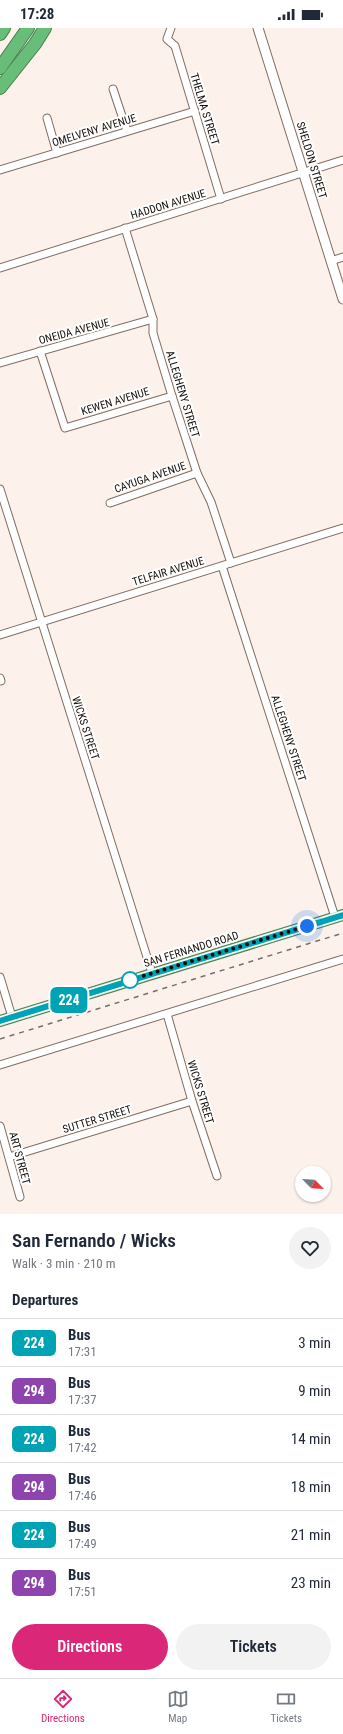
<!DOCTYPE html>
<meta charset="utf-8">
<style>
:root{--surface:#fff;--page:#f2f2f3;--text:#1f2937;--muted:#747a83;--line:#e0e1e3;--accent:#db2777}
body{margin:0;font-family:"Roboto Condensed",sans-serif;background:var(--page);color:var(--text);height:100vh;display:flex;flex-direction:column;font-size:15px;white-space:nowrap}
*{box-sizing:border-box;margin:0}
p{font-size:13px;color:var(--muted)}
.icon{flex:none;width:22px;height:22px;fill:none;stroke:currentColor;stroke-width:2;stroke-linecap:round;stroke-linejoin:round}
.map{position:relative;height:1186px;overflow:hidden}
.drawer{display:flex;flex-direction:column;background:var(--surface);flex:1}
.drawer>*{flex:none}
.badge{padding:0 8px;border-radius:6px;font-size:14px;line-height:26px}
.needle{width:26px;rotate:114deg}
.buttons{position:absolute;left:295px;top:1138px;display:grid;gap:8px}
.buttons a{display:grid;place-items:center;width:36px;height:36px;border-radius:50%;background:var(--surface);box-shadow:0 1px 3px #0004;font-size:20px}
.you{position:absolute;width:20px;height:20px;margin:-10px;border:3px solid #fff;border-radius:50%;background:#1a73e8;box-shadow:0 0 0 6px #1a73e833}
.map>.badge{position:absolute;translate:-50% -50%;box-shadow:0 0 0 2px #fff}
h2{padding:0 12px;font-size:15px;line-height:36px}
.round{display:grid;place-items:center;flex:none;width:42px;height:42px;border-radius:21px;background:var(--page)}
.headline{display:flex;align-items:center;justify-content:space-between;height:68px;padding:0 12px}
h1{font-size:19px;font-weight:600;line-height:30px}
.action{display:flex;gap:8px;margin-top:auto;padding:8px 12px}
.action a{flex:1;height:46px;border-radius:24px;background:var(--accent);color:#fff;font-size:16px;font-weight:600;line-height:46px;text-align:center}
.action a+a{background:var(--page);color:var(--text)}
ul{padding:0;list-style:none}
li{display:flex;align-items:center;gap:12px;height:48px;padding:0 12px;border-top:1px solid var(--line)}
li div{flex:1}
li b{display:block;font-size:15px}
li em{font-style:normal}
li .badge{min-width:44px;font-weight:700;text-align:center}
.status{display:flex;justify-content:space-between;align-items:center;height:28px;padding:0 20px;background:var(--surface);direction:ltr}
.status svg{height:11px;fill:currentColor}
.dock{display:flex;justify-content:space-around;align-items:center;height:56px;border-top:1px solid var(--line);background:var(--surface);font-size:11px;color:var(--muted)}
.dock a{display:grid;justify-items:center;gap:2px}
.dock .on{color:var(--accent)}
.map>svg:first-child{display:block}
</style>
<div class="status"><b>17:28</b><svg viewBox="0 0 49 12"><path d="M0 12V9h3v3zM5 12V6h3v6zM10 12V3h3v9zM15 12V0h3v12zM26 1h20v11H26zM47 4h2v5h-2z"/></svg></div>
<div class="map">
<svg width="343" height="1186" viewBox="0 0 343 1186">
<rect width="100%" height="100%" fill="#fcf2eb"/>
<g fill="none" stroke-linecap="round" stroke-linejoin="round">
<defs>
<g id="street">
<path d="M171,0L167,11L175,18L221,171"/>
<path d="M113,61L127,103"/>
<path d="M47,90L57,125"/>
<path d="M0,142L195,83"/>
<path d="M125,200L153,291V305L172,368L197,445L211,474L231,535"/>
<path d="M331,233L343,229"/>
<path d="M0,240L343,132"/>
<path d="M40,323L65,400L172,368"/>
<path d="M0,335L153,291"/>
<path d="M0,461L152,945"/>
<path d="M110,475L197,445"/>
<path d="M222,538L335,889"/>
<path d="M0,607L343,500"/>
<path d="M0,650L1,653"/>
<path d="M0,949L12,989"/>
<path d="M167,986L192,1073L217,1148"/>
<path d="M0,1037L343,931"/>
<path d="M0,1098L20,1169"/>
<path d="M9,1129L192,1073"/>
</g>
<path id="secondary" d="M258,0L343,271"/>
<path id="primary" d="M0,993L343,887"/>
<g id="highway">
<path d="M0,6L4,0"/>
<path d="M0,40L28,0"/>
<path d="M0,60L35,16L45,0"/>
</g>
</defs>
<use href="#street" stroke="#826d5f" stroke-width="9"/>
<use href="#secondary" stroke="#826d5f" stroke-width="11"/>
<use href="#primary" stroke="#4a7f50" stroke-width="12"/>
<use href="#highway" stroke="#4a7f50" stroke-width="14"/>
<use href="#street" stroke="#fff" stroke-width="7"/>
<use href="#secondary" stroke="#fff" stroke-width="9"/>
<use href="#primary" stroke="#a4d7ae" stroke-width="10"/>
<use href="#highway" stroke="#68bd78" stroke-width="12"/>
<path stroke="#786f6a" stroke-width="1.5" stroke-dasharray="5 5" stroke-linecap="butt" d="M0,1011L343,905"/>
</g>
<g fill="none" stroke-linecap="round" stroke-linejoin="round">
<defs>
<path id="line" d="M0,993L343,887"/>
</defs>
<use href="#line" stroke="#fff" stroke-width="9"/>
<use href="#line" stroke="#00a3b4" stroke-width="6"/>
<path stroke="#130c07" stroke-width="4" stroke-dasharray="0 7.2" d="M130,952L307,898"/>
</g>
<circle fill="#fff" stroke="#00a3b4" stroke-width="2" cx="130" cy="952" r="8"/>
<g text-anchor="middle" stroke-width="4" stroke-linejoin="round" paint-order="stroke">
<g font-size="11" fill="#130c07" stroke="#fff">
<text transform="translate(205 81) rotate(73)" y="4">THELMA STREET</text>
<text transform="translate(94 102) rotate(-17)" y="4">OMELVENY AVENUE</text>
<text transform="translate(312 132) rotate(73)" y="4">SHELDON STREET</text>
<text transform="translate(168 176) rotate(-17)" y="4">HADDON AVENUE</text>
<text transform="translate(74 303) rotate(-15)" y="4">ONEIDA AVENUE</text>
<text transform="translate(183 366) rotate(73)" y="4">ALLEGHENY STREET</text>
<text transform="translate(115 373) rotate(-17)" y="4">KEWEN AVENUE</text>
<text transform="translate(150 449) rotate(-19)" y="4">CAYUGA AVENUE</text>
<text transform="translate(168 543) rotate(-17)" y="4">TELFAIR AVENUE</text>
<text transform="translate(86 700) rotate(72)" y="4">WICKS STREET</text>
<text transform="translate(289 710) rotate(72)" y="4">ALLEGHENY STREET</text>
<text transform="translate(191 921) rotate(-17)" y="4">SAN FERNANDO ROAD</text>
<text transform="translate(201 1064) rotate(73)" y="4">WICKS STREET</text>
<text transform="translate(97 1091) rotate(-17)" y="4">SUTTER STREET</text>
<text transform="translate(20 1130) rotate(75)" y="4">ART STREET</text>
</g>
</g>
</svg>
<div class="buttons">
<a><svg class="needle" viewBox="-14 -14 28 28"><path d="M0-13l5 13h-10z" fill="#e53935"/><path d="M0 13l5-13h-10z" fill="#747a83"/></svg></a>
</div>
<div class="you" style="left:307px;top:898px"></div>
<b class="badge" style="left:69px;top:972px;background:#00a3b4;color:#fff">224</b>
</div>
<section class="drawer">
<div class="headline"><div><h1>San Fernando / Wicks</h1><p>Walk · 3 min · 210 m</p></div><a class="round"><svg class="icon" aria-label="heart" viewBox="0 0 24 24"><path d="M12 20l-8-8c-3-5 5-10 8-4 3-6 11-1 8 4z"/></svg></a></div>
<h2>Departures</h2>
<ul>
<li><span class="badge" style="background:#00a3b4;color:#fff">224</span><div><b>Bus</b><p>17:31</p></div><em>3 min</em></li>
<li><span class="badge" style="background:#8e44ad;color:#fff">294</span><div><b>Bus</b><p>17:37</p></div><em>9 min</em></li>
<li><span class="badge" style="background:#00a3b4;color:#fff">224</span><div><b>Bus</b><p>17:42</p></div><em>14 min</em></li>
<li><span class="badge" style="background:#8e44ad;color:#fff">294</span><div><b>Bus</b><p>17:46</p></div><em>18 min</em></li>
<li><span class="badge" style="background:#00a3b4;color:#fff">224</span><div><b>Bus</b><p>17:49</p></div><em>21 min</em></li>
<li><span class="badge" style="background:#8e44ad;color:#fff">294</span><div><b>Bus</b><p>17:51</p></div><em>23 min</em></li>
</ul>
<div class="action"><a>Directions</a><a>Tickets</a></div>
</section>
<nav class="dock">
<a class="on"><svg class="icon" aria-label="directions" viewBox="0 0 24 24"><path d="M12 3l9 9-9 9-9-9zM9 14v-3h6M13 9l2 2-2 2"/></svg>Directions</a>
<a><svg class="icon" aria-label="map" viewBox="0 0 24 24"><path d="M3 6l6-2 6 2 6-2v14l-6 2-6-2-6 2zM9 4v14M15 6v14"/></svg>Map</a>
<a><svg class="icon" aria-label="tickets" viewBox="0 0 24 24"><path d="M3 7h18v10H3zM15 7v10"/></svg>Tickets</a>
</nav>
